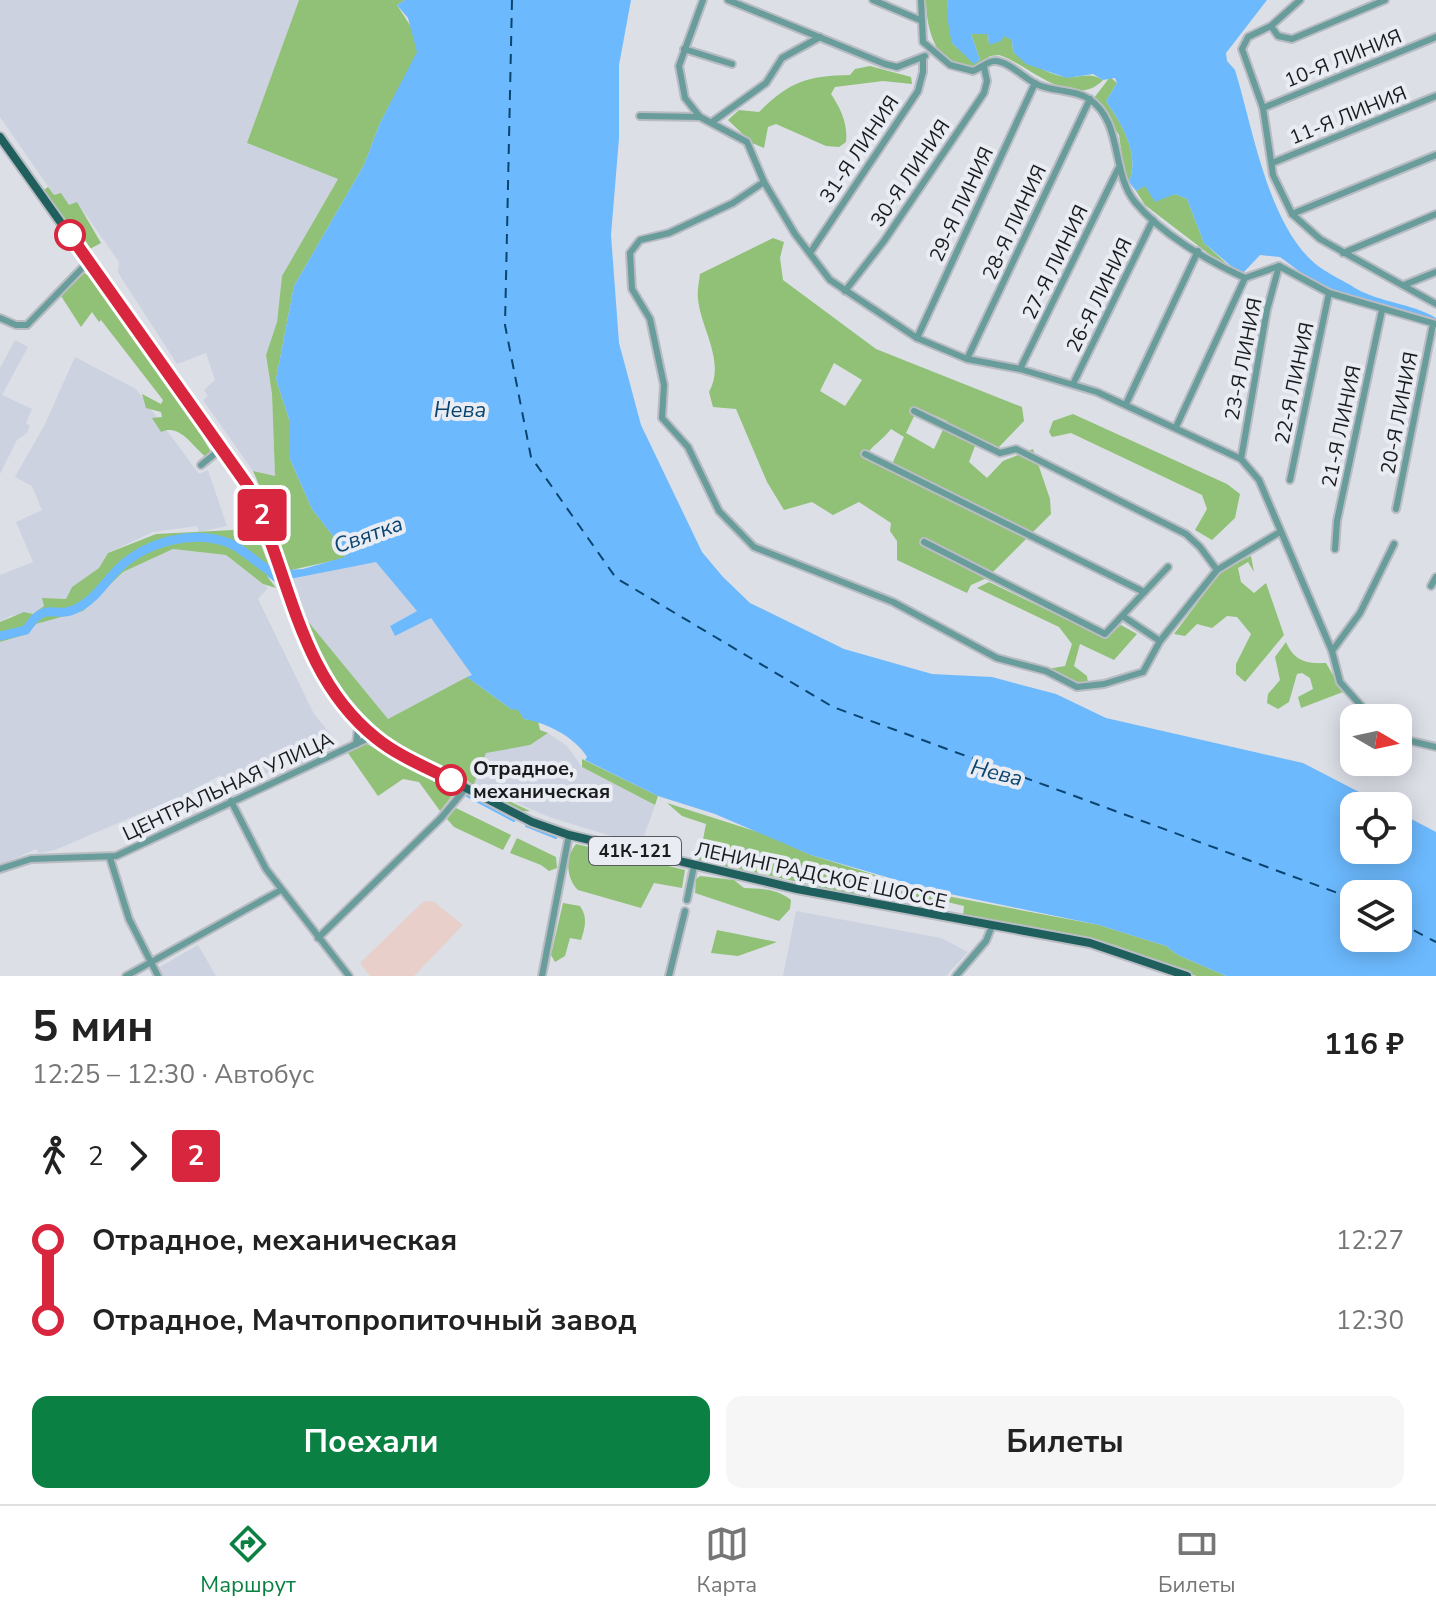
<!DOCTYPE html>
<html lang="ru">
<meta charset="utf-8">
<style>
:root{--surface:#fff;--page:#f6f6f6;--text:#222;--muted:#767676;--line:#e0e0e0;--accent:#0b8043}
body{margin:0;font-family:"Nunito Sans",sans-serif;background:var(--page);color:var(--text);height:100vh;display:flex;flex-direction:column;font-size:30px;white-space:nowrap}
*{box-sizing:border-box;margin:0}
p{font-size:26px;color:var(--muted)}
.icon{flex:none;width:44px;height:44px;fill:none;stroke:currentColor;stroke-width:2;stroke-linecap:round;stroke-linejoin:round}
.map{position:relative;height:976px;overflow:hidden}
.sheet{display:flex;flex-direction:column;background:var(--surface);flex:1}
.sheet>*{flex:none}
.badge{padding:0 16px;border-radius:6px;font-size:28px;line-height:52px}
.needle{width:52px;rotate:99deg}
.controls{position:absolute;left:1340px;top:704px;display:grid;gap:16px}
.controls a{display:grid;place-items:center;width:72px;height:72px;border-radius:16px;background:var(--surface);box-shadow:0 4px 20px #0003;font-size:40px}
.map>.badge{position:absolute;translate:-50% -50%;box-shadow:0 0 0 4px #fff}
.legs{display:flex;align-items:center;gap:12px;height:88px;padding:0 32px;font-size:26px}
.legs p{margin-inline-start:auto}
.overview{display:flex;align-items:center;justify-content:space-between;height:136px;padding:0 32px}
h1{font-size:44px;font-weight:700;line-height:60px}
.cta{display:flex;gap:16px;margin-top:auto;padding:16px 32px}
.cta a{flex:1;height:92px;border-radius:16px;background:var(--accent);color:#fff;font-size:32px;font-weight:700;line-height:92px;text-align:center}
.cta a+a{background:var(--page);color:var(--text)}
ul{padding:0 32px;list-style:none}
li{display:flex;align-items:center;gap:28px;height:80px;font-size:30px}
li i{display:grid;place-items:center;width:12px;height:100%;margin:0 10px;background:currentColor}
li i::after{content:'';width:20px;height:20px;margin:-10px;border:6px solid;border-radius:50%;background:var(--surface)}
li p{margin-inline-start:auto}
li:first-child i{background:linear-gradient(#0000 50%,currentColor 0)}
li:last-child i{background:linear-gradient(currentColor 50%,#0000 0)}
.dock{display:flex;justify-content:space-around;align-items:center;height:112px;border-top:2px solid var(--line);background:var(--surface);font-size:22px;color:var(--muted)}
.dock a{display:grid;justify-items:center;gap:4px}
.dock .active{color:var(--accent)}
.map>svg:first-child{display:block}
</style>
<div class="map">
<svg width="1436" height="976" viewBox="0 0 1436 976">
<rect width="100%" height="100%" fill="#dcdfe6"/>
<g fill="#cdd2e0">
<path d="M0,0H299L247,143L338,179L282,276L277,322L266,355L272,394L275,477L253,471L203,400L208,396L204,390L215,380L206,353L177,364L122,279L118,272L119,262L89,219L77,203L69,206L54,195L0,117Z"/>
<path d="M15,340L28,347L2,395L32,409L26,423L30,426L27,433L17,440L0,474V368Z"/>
<path d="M75,357L136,389L199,474L208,470L227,526L199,532L197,526L153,532L108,553L99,568L72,587L66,599L33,614L10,616L0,622V575L33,562L16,522L42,510L32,486L15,477L44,426Z"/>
<path d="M173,549L226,555L268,588L258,599L314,714L339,745L300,764L297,759L231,791L221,775L189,792L193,801L179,808L174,799L55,850L39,853L36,849L0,865V642L27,634L36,624L83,611L123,572Z"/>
<path d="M376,561L417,611L390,626L395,636L431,618L472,675L388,719L306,619L297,588L292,586L289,580Z"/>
<path d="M548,733L567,746L582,767L655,805L641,845L549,817L474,784L486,752L530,745Z"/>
<path d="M796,911L941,938L968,952L946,976H783Z"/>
<path d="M198,945L216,976H163L158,968Z"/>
</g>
<path fill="#e8cfc9" d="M424,901L434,902L463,925L414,976H370L360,963Z"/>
<g fill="#90c177" fill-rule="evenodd">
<path d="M299,0H405L397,5L415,33L418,52L380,123L364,165L294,286L276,379L289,419V457L312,509L344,550L345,558L287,571L273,518L253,471L275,476L272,394L266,355L277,322L282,276L338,179L247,143Z"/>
<path d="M926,0H948C946,16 954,27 952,43L974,63L980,60L971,34H988L989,44L1004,35L1012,40L1013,52C1024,61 1050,75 1065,77C1080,79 1088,71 1103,80C1073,112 1025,62 999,55L990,56L980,67C938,75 926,31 926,0Z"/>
<path d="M870,66L911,77L912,84L883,81L835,87L831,94C841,109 848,124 846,142L839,147L826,146L776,124L768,127L764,148L752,143L728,120L739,110L759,112C790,81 808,76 850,75L855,69Z"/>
<path d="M1110,77L1117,83L1106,101C1122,125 1140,153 1129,182L1125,178L1119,135L1094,98Z"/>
<path d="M1145,185L1160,198L1175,194L1187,199L1204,243L1228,265L1226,267L1145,205L1136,191Z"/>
<path d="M48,187L54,195L61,193L69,205L77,202L101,243L86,251L44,190Z"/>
<path d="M773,238L784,242L780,258L783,280L876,349L1022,407L1024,421L997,449L975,446L969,462L987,478L1003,461L1033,449L1050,499L1051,514L987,578L971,585L967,593L897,560V541L890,531L891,523L859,502L833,515L812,502L784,510L767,482L736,409L713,407L709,392C726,362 701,329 698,299C697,291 699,282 700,274ZM834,363L862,380L845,406L820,391ZM918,408L947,421L934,449L906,433ZM891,429L904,437L889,471L865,457C873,444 882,441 891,429Z"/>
<path d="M84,273L96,280L133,339L184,406L211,452L206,457C192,446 180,423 161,432L152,418L162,417L161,412L146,408L142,394L161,404L163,400L101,320L99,322L92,312L81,327L61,296Z"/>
<path d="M1073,414L1227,484L1240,494L1235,518L1212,540L1195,530L1207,509L1202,495L1071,433L1052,437L1049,432L1053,421Z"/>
<path d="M251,519L271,571L267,576L276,588L263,584L226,555L173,549L123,572L83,611L36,624L27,634L0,642V622L24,612L33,614L44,606L42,598L66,599L72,587L99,568L108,553L156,534L233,530Z"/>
<path d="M1251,556L1254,572L1248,562L1238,568L1241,582L1254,593L1266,583L1284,635L1245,682L1236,674V664L1251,634L1237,617L1227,616L1212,628L1197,624L1185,636L1174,634L1222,570Z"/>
<path d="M989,582L1105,638L1121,625L1137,634L1114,660L1080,644L1074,666L1087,676L1088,683H1076L1047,669L1065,666L1072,644L1059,627L977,588Z"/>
<path d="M306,619L388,719L467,677L511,709H518L524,719L538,721L540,730L548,733L530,745L486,753L474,784L530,811C505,815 468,779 451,769L448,772C374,741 330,696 303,620Z"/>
<path d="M1286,642C1294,661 1307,664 1326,663L1343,692L1301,708L1298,697L1313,689L1310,678L1302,673L1297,674L1289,702L1278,709L1267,703L1268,694L1280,680L1275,657Z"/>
<path d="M365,743L455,792L440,811L419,782L403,779L378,796L348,753Z"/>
<path d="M582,759L658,796L655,805L582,767Z"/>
<path d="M667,803L767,835L811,855L936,894L1099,925L1166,946L1178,955L1226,976H1196L1115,945L963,916L964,906L947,902L946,907L888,892L874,899L699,860L706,824L682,816Z"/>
<path d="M456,808L511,835L503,850L454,827L447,819Z"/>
<path d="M517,838L556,857L557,868L549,871L541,865L510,853Z"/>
<path d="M576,844L685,870L682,888L654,883L641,908L578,890C566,878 565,857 576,844Z"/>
<path d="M700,876L734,880L744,888C761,889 776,888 791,900L790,909L779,921L695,893L696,879Z"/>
<path d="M563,903L580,906C588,917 585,928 581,940L570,938L565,956L555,962L551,955Z"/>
<path d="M717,930L777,942L738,956L711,953Z"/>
</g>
<g fill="#6cb9fd" fill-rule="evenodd">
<path d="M405,0H631L619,65V138L611,235L619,343L641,425L702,552L723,577L750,603L844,649L932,674L992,677L1056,694L1106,718L1303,763L1386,806H1354V850H1398V812L1436,832V976H1226L1178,955L1166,946L1099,925L931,890L811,855L715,814L658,796L585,760L587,757C575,737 547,723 524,719L518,710L511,709L467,677L472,675L431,618L395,636L390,626L417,611L376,562L275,582L267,576L271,571L303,569L345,557L344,550L312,509L289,457V419L276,379L294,286L364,165L380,123L417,52L408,18L397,5ZM1354,894H1398V938H1354Z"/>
<path d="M948,0H1267L1226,53L1227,61L1235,70C1253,128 1268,227 1318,266C1329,274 1344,281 1355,288C1381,303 1411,303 1436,318V322L1319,286L1280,257L1260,255L1244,272H1238L1204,243L1187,199L1175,194L1155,202L1145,186L1136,191L1129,182C1140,153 1122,125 1106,101L1117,83L1115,78L1103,80L1093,74L1067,78L1026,64L1013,52L1012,40L1004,36L1001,41L989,45L988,34H971L980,60L974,64L952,43C949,30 946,15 948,0Z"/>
</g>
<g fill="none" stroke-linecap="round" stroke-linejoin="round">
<g stroke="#6cb9fd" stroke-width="2">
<path d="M367,742L456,790"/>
<path d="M467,796L514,821"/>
<path d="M526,826L556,838"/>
</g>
<path stroke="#6cb9fd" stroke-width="9" d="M0,636L26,630C48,596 54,623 81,606C98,596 106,580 120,567C147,542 193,529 229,543C248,551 262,570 280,576"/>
<g stroke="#0a4570" stroke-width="2" stroke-dasharray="10 8" stroke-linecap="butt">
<path d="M512,0L505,325L531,457L616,578L833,707L1354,899"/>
<path d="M1398,922L1436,942"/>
</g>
<defs>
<g id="minor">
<path d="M703,0L679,66L685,98L700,117L747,142L764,182L795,234L830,280L917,338L967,359L1020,369L1097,392L1241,459L1259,480L1332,651L1340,682L1372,718"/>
<path d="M728,0L885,64L897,67L925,56"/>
<path d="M873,0L920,20"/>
<path d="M921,0L923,42L950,65L973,71C979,69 988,61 994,61C1007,60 1024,78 1036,84C1052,92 1074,89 1089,99C1123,121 1111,173 1135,202C1161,234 1208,261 1245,278L1279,266L1329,293L1436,324"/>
<path d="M1300,0L1271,26L1248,37L1242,49L1263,108L1273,175L1292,214L1320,239L1436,304"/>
<path d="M1271,26L1278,36L1292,39L1385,0"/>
<path d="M684,49L732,64"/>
<path d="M1263,108L1436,37"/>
<path d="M640,116L700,117"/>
<path d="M712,122L766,83L782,58L820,37"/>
<path d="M1272,163L1436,96"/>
<path d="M764,182L733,203L669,233L640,240L630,253L632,289L650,319L664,385L662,418L688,447L719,511L754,547L893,602L997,658L1046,671L1077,687L1104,684L1143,672L1160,641L1217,570L1280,532"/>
<path d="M1292,214L1436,155"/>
<path d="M810,253L918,91L923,72V58"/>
<path d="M1343,253L1436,214"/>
<path d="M1404,285L1436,272"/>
<path d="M845,291L884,241L984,93L987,81L984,67"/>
<path d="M0,318L16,325H27L89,261"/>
<path d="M917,338L1035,83"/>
<path d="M967,359L1090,99"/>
<path d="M1020,369L1118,169"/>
<path d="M1073,384L1153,220"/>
<path d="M1126,404L1198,251"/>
<path d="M914,411L1000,453L1016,449L1186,534L1200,547L1217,570"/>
<path d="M1176,427L1245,278"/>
<path d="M865,454L1144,592"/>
<path d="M1241,459L1267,310L1279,266"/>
<path d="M201,465L222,448"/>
<path d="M1290,480L1329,293"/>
<path d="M1396,509L1433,324"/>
<path d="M924,542L1105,634L1168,567"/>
<path d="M1335,549L1337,521L1382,310"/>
<path d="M1431,586L1436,577"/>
<path d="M1124,617L1160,641"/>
<path d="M1332,651L1360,613L1394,544"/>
<path d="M1398,738L1436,747"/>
<path d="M356,744L359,721"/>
<path d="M231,801L266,869L349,976"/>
<path d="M110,858L129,919L158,976"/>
<path d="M0,869L31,859L116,856L373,736"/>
<path d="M687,900L694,866"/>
<path d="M318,938L441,818L466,788"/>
<path d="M126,976L281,890"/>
<path d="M542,976L569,835"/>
<path d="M669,976L685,911"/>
<path d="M956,976L986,941L992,926"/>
</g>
<path id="major" d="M0,137L248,486L262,513L307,649L325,678L373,736L466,788L532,822L569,835L797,889L1090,943L1187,976"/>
</defs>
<use href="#minor" stroke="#b9bcc2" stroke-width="10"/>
<use href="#major" stroke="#b9bcc2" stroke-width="12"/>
<use href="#minor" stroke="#699d9c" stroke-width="6"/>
<use href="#major" stroke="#1f5f5e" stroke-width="8"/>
</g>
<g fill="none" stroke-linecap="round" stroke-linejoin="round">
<defs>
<path id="line-1" d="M70,235L248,486C290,572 297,675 376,738C398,756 426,767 451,780"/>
</defs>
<use href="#line-1" stroke="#fff" stroke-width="18"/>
<use href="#line-1" stroke="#d7263d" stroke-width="12"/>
</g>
<g fill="#fff" stroke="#d7263d" stroke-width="4">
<circle cx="70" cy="235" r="14"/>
<circle cx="451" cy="780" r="14"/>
</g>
<g text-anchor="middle" stroke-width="8" stroke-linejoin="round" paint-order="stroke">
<rect fill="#e9ecf3" stroke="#585a5d" stroke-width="2" x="589" y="837" width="92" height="28" rx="6"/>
<g font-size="18" font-weight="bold" fill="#1a1b1d">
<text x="635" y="857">41К-121</text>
</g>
<g font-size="20" fill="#1a1b1d" stroke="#e9ecf3">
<text transform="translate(1343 58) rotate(-22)" y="7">10-Я ЛИНИЯ</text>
<text transform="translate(1348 115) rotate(-22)" y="7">11-Я ЛИНИЯ</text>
<text transform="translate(859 149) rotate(-56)" y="7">31-Я ЛИНИЯ</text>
<text transform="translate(910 173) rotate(-56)" y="7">30-Я ЛИНИЯ</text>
<text transform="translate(961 204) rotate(-65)" y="7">29-Я ЛИНИЯ</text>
<text transform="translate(1014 222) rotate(-65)" y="7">28-Я ЛИНИЯ</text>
<text transform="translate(1055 262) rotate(-64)" y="7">27-Я ЛИНИЯ</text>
<text transform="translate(1099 295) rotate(-64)" y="7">26-Я ЛИНИЯ</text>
<text transform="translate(1243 359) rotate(-79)" y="7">23-Я ЛИНИЯ</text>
<text transform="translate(1294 383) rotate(-78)" y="7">22-Я ЛИНИЯ</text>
<text transform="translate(1399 413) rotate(-79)" y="7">20-Я ЛИНИЯ</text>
<text transform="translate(1341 426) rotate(-78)" y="7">21-Я ЛИНИЯ</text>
<text transform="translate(228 786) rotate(-25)" y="7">ЦЕНТРАЛЬНАЯ УЛИЦА</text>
<text transform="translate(821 875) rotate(12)" y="7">ЛЕНИНГРАДСКОЕ ШОССЕ</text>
</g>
<g font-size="20" font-weight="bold" fill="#1a1b1d" stroke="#e9ecf3" text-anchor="start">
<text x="473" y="775">Отрадное,<tspan x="473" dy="23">механическая</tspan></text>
</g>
<g font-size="22" font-style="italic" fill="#0a4570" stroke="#e9ecf3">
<text x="460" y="417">Нева</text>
<text transform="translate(368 534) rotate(-20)" y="8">Святка</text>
<text transform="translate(997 772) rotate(14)" y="8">Нева</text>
</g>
</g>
</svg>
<div class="controls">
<a><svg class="needle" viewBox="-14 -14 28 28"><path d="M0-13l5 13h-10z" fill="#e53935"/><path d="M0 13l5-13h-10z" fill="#767676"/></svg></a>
<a><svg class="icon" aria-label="locate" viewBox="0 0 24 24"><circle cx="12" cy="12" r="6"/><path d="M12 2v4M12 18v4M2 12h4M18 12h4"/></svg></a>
<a><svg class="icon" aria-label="layers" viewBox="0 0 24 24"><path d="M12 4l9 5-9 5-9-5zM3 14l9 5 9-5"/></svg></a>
</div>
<b class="badge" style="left:262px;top:515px;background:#d7263d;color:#fff">2</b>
</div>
<section class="sheet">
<div class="overview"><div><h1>5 мин</h1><p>12:25 – 12:30 · Автобус</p></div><b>116 ₽</b></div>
<div class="legs"><svg class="icon" aria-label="walk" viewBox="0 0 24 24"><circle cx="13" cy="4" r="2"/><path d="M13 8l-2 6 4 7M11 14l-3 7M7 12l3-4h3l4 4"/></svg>2<svg class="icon" aria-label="forward" viewBox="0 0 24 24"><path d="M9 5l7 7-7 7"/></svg><b class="badge" style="background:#d7263d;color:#fff">2</b></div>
<ul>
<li><i style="color:#d7263d"></i><b>Отрадное, механическая</b><p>12:27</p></li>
<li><i style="color:#d7263d"></i><b>Отрадное, Мачтопропиточный завод</b><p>12:30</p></li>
</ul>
<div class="cta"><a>Поехали</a><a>Билеты</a></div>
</section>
<nav class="dock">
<a class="active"><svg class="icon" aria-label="directions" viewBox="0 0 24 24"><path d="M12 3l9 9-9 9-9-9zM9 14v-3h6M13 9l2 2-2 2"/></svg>Маршрут</a>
<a><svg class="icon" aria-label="map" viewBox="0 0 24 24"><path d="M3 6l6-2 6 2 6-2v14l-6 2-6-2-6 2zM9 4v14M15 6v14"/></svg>Карта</a>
<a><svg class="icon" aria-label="tickets" viewBox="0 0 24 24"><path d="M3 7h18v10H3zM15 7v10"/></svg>Билеты</a>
</nav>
